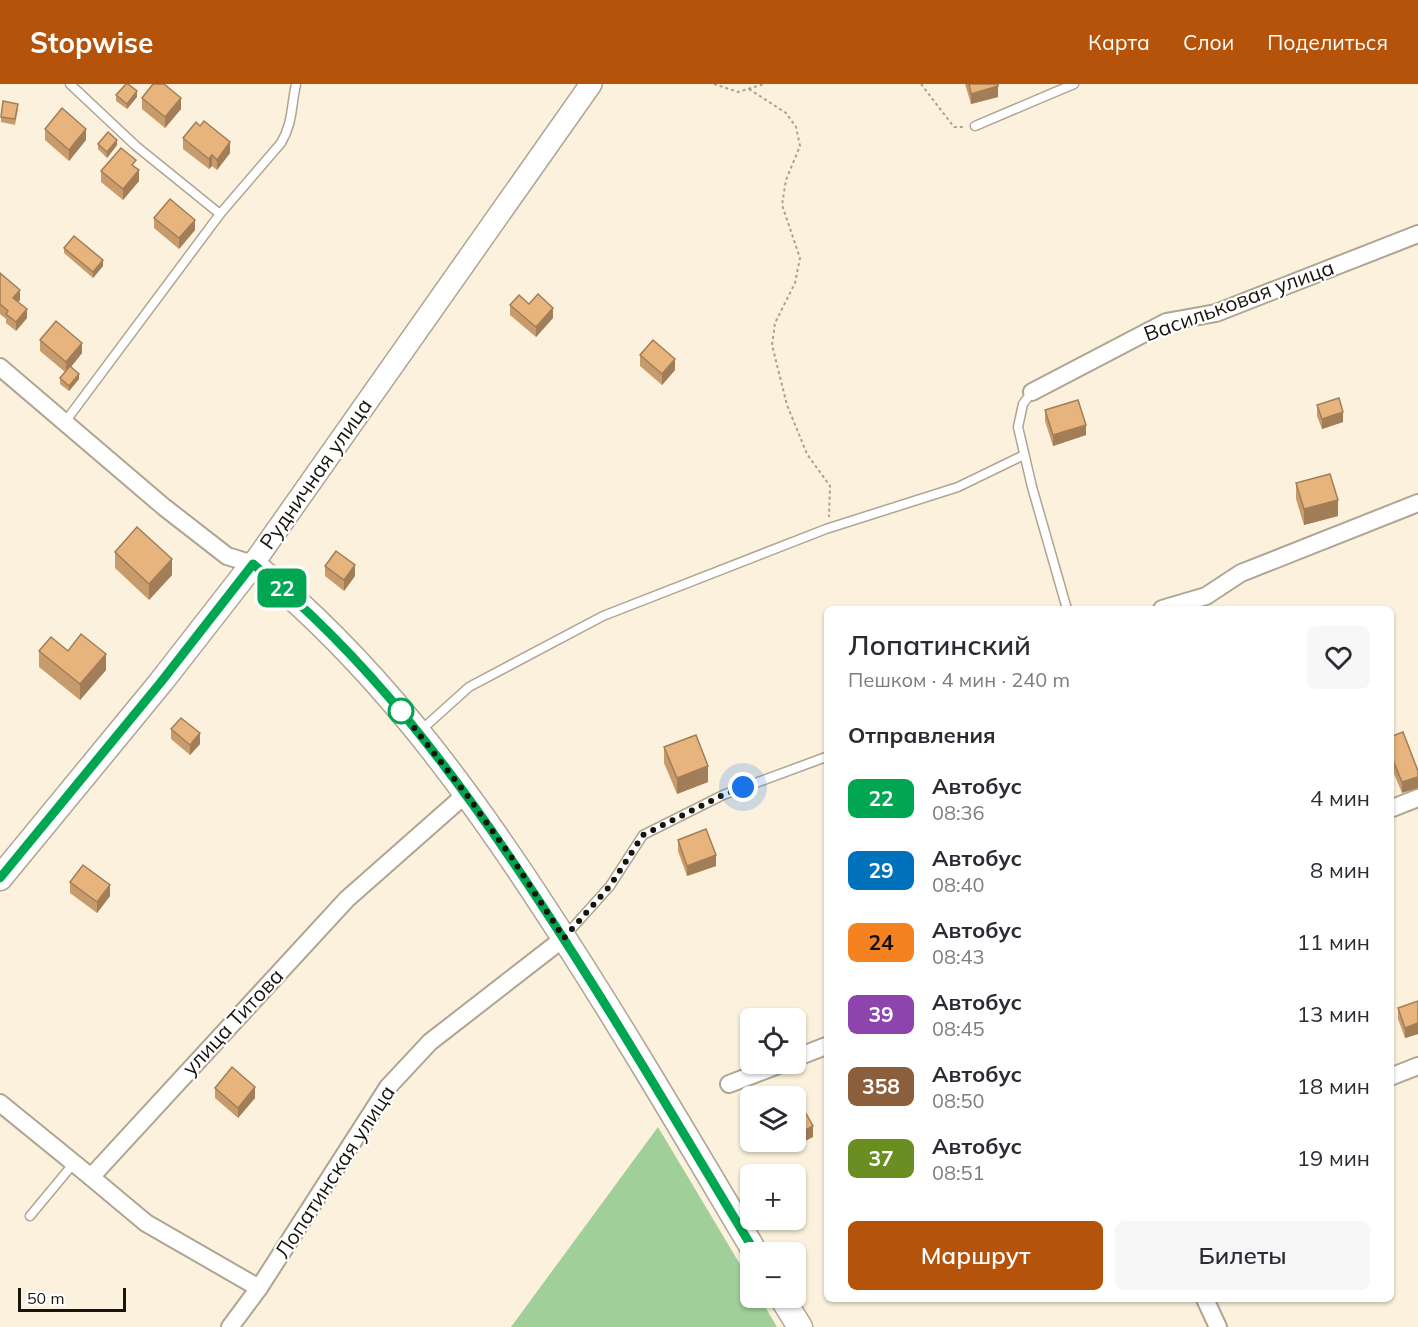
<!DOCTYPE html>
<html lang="ru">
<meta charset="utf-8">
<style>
:root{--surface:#fff;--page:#f7f7f7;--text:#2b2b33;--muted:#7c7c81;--accent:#b45309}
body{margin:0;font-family:Mulish,sans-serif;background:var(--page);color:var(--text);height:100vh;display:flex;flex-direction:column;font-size:22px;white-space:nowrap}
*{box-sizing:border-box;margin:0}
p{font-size:20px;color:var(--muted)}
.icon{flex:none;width:33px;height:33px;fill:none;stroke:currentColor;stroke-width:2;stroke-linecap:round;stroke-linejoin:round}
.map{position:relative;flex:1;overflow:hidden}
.side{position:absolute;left:824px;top:522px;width:570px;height:696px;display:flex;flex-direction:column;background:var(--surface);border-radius:9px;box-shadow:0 2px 4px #0004}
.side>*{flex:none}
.badge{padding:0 12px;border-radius:9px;font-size:21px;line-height:39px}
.tools{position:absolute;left:740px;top:924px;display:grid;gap:12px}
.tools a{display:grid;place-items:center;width:66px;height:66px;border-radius:9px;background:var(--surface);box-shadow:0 2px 4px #0004;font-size:30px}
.scale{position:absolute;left:18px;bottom:15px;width:108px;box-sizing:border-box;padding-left:6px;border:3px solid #18150e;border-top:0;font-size:16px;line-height:21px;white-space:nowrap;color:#18150e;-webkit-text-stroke:4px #fff;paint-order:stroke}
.you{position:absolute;width:30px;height:30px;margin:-15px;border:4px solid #fff;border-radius:50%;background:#1a73e8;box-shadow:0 0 0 9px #1a73e833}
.map>.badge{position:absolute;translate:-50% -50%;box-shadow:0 0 0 3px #fff}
h2{padding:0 24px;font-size:22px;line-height:54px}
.round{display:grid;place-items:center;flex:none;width:63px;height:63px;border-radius:9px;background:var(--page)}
.summary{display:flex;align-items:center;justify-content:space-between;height:102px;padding:0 24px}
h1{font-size:28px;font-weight:600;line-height:45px}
.action{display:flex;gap:12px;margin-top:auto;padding:12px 24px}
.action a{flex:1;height:69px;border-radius:9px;background:var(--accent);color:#fff;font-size:24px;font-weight:600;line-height:69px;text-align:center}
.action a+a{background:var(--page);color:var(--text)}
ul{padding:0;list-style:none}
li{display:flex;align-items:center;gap:18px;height:72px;padding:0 24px}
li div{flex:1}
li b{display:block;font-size:22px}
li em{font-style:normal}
li .badge{min-width:66px;font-weight:700;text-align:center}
header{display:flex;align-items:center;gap:36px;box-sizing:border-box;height:84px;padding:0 30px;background:var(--accent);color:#fff}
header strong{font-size:28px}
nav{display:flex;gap:33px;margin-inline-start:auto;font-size:21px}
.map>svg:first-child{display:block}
</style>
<header>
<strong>Stopwise</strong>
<nav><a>Карта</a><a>Слои</a><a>Поделиться</a></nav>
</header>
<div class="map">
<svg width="1418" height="1243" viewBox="0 0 1418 1243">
<rect width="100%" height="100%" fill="#fbf1dc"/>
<path fill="#a0cf99" d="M658,1043L750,1197V1214H760L777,1243H511Z"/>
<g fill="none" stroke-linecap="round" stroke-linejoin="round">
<defs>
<g id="service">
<path d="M975,42L1074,0"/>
<path d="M220,130L281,59C293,39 291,22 296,0"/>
<path d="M1032,308L1023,320L1018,343L1032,403L1067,525"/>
<path d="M65,338L220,130L136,62L70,0"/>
<path d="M419,648L469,603L603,532L826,445L958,403L1024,371"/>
<path d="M566,851L610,802L643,751L723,711L826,673"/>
<path d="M30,1132L74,1079"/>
</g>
<g id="minor">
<path d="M0,283L164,423L227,472L253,480"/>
<path d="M1032,308L1166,238L1216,229L1418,150"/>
<path d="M1162,525L1206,512L1241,489L1418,419"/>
<path d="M1390,725L1418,714"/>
<path d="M795,974L826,962"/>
<path d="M1390,993L1418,982"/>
<path d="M729,1000L781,980"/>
<path d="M0,1019L91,1093L347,815L466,710"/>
<path d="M91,1093L146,1139L259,1204"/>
<path d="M1205,1215L1218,1243"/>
<path d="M230,1243L259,1204L388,1003L430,958L564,854"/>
</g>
<path id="tertiary" d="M253,480L591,0"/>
<g id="secondary">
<path d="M0,794L161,598L253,480C372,576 464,700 547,828C620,939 687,1054 755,1168"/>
<path d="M782,1214L800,1243"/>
</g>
</defs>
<use href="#service" stroke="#afa592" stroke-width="11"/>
<use href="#minor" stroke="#afa592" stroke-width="20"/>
<use href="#tertiary" stroke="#afa592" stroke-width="24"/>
<use href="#secondary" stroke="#afa592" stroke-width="27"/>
<g stroke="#a9a292" stroke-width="2" stroke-dasharray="3 3" stroke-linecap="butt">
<path d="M714,0L738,8L764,0"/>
<path d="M921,0L954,43H963"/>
<path d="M749,5L786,29L796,43L800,62L786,96L782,121L800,174L795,199L775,239L772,261L787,321L807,370L830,402L829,433"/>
</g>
<use href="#service" stroke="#fff" stroke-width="8"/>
<use href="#minor" stroke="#fff" stroke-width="16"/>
<use href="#tertiary" stroke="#fff" stroke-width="21"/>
<use href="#secondary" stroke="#fff" stroke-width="24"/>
</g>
<g fill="#c79b6c">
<path d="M965,0H998V13L971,20Z"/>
<path d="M116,11L137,13L127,25L116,17Z"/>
<path d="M142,14L181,25L165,44L142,25Z"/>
<path d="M18,25L15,41L1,38V33Z"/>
<path d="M45,45L86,56L69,77L45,56Z"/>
<path d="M183,54L230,69L217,86L212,82L209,85L183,65Z"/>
<path d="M98,60L117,61L107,74L98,65Z"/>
<path d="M136,84L139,97L123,116L101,98V87Z"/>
<path d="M154,134L195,146L179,165L154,144Z"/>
<path d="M64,164L103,182L93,194L64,169Z"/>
<path d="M0,189L20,216L18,218L27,234L16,247L6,239V235L0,230Z"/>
<path d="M529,220L553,234L536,253L510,231V221Z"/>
<path d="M40,256L82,269L71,283L79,295L69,307L60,300V294L65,288L40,267Z"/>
<path d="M640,271L675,286L662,301L640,282Z"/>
<path d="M1317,321L1343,338L1322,345L1317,332Z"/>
<path d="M1045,326L1086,351L1053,362L1045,337Z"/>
<path d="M1296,399L1338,432L1304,441L1296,415Z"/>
<path d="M115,468L172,491L149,516L115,484Z"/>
<path d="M325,482L355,492L344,507L325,492Z"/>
<path d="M39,567H68L106,586L80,616L39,583Z"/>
<path d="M171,645L200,660L190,671L171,655Z"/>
<path d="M1390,653L1418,687L1402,709L1390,680Z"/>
<path d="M664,663L708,698L677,710L664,679Z"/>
<path d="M678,756L716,782L687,792L678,767Z"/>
<path d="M70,798L110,812L97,829L70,809Z"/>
<path d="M1418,917V950L1405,954L1398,935V924Z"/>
<path d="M215,1004L255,1014L238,1034L215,1014Z"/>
</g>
<g fill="#a27e58">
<path d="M998,2V13L971,20V10Z"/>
<path d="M137,7V13L127,25V20Z"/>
<path d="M181,14V25L165,44V33Z"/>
<path d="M86,45V56L69,77V66Z"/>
<path d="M117,56V61L107,74V68Z"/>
<path d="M230,58V69L217,86V76Z"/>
<path d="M212,71V82L209,85V75Z"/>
<path d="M139,86V97L123,116V105Z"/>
<path d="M195,136V146L179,165V154Z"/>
<path d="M103,176V182L93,194V188Z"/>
<path d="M20,206V216L13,223V214Z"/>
<path d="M553,224V234L536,253V243Z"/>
<path d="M27,225V234L16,247V238Z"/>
<path d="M82,259V269L66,289V278Z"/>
<path d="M675,275V286L662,301V290Z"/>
<path d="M79,290V295L69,307V302Z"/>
<path d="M1343,328V338L1322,345V335Z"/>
<path d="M1086,341V351L1053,362V351Z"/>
<path d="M1338,416V432L1304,441V425Z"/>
<path d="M172,475V491L149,516V500Z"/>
<path d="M355,481V492L344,507V496Z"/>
<path d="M106,570V586L80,616V600Z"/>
<path d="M200,649V660L190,671V661Z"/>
<path d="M708,682V698L677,710V694Z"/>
<path d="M1418,693V704L1402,709V698Z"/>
<path d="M716,771V782L687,792V782Z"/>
<path d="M110,801V812L97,829V818Z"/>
<path d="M1418,939V950L1405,954V944Z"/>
<path d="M255,1003V1014L238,1034V1024Z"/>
<path d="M813,1042V1053L796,1062V1051Z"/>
</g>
<g fill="#e7b47e" stroke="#a27e58" stroke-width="1.5">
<path d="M126,0H128L137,7L127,20L116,11Z"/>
<path d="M153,0H164L181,14L165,33L142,14Z"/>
<path d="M969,0H998V2L971,10Z"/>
<path d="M3,17L18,20L15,35L1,33Z"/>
<path d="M62,24L86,45L69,66L45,45Z"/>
<path d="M204,37L230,58L217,76L212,71L209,75L183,54L196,38L200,42Z"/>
<path d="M108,48L117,56L107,68L98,60Z"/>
<path d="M121,64L136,76L132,81L139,86L123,105L101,87Z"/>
<path d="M170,115L195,136L179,154L154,134Z"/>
<path d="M74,152L103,176L93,188L64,164Z"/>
<path d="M0,189L20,206L13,214L27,225L16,238L6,230L8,227L0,220Z"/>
<path d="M538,210L553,224L536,243L510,221L519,211L529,220Z"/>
<path d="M56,237L82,259L66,278L40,256Z"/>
<path d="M653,256L675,275L662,290L640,271Z"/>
<path d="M70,282L79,290L69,302L60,294Z"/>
<path d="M1339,314L1343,328L1322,335L1317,321Z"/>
<path d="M1078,316L1086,341L1053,351L1045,326Z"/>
<path d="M1330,390L1338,416L1304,425L1296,399Z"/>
<path d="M137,443L172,475L149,500L115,468Z"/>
<path d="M336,467L355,481L344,496L325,482Z"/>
<path d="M81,550L106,570L80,600L39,567L51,553L68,567Z"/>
<path d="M181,634L200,649L190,661L171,645Z"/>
<path d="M1403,648L1418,687V693L1402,698L1390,669V653Z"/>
<path d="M696,651L708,682L677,694L664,663Z"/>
<path d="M706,745L716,771L687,782L678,756Z"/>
<path d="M83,781L110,801L97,818L70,798Z"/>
<path d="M1418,917V939L1405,944L1398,924Z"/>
<path d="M232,983L255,1003L238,1024L215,1004Z"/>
<path d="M804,1026L813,1042L796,1051L795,1049V1031Z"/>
</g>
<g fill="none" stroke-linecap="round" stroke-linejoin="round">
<defs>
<path id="line" d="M0,794L161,598L253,480C368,573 458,693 539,817C615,932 684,1051 755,1168"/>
</defs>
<use href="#line" stroke="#fff" stroke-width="14"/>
<use href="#line" stroke="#00a651" stroke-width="9"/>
<path stroke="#18150e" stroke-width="6" stroke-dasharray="0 10.8" d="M401,627L466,710L512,774L564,854L610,802L643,751L723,711L743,703"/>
</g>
<circle fill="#fff" stroke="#00a651" stroke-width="3" cx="401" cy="627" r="12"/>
<g text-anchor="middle" stroke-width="4.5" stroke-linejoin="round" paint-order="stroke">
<g font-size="21" fill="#18150e" stroke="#fff">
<text transform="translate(1239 217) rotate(-20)" y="7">Васильковая улица</text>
<text transform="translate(316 390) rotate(-55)" y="7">Рудничная улица</text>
<text transform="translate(233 938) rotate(-47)" y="7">улица Титова</text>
<text transform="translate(335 1088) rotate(-57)" y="7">Лопатинская улица</text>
</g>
</g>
</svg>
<div class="tools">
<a><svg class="icon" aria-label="locate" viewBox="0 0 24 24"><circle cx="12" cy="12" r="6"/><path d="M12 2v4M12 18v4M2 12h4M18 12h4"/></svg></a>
<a><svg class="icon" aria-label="layers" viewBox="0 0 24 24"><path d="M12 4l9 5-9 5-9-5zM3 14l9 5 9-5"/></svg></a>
<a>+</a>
<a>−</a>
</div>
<div class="scale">50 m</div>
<div class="you" style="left:743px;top:703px"></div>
<b class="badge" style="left:282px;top:504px;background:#00a651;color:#fff">22</b>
<section class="side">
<div class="summary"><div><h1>Лопатинский</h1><p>Пешком · 4 мин · 240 m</p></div><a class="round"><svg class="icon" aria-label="heart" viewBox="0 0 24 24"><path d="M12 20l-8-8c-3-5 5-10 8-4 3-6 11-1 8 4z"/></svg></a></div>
<h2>Отправления</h2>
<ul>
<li><span class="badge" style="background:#00a651;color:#fff">22</span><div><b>Автобус</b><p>08:36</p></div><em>4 мин</em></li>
<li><span class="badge" style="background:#0072bc;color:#fff">29</span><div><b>Автобус</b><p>08:40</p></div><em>8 мин</em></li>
<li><span class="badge" style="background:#f58220;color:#111">24</span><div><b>Автобус</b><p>08:43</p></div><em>11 мин</em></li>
<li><span class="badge" style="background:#8e44ad;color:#fff">39</span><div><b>Автобус</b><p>08:45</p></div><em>13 мин</em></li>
<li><span class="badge" style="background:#8b5e3c;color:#fff">358</span><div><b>Автобус</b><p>08:50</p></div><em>18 мин</em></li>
<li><span class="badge" style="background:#6b8e23;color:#fff">37</span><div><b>Автобус</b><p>08:51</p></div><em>19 мин</em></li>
</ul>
<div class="action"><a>Маршрут</a><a>Билеты</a></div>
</section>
</div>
